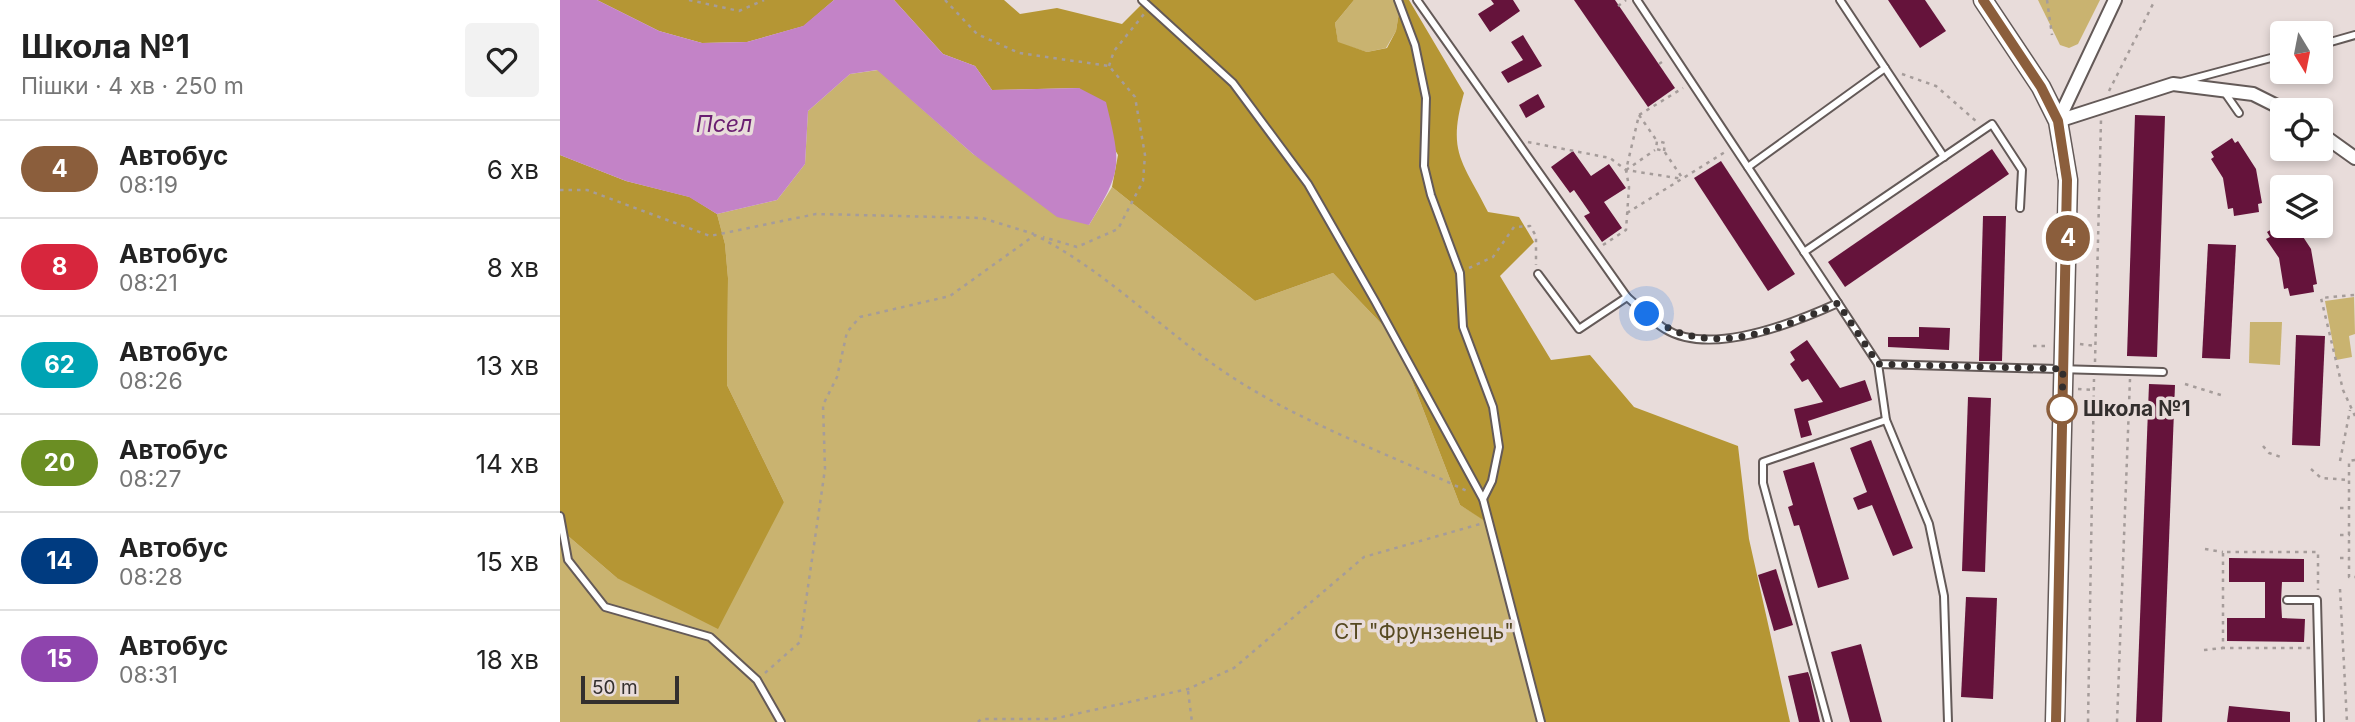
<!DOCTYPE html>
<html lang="uk">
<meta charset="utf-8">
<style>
:root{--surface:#fff;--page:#f2f2f2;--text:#222;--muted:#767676;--line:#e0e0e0}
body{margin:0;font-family:Inter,sans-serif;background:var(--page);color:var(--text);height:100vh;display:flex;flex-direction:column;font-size:26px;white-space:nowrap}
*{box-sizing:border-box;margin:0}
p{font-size:23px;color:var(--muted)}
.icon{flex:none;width:38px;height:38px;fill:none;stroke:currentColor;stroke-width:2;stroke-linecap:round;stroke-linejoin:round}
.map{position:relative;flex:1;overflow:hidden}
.sheet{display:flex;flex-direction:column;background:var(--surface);width:560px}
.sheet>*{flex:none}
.badge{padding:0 14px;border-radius:23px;font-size:24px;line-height:46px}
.needle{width:46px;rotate:170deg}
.tools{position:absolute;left:1710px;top:21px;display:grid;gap:14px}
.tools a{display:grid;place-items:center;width:63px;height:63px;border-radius:7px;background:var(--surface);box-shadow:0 4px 10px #0003;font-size:35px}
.scale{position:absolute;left:21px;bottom:18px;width:98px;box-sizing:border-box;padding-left:7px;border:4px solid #332f2e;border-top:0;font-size:19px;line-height:24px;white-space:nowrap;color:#332f2e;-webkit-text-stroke:5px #e8dcda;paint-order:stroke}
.you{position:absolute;width:35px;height:35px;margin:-18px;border:5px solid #fff;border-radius:50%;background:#1a73e8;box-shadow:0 0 0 10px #1a73e833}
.map>.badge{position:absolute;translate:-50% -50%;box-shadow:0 0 0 4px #fff}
.round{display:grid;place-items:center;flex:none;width:74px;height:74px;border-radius:7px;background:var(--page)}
.overview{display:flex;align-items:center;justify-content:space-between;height:119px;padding:0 21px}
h1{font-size:33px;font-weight:700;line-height:52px}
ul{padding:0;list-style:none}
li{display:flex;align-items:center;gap:21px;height:98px;padding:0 21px;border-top:2px solid var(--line)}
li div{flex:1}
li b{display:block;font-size:26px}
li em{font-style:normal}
li .badge{min-width:77px;font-weight:700;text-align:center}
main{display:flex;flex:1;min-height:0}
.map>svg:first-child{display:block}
</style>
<main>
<section class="sheet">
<div class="overview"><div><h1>Школа №1</h1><p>Пішки · 4 хв · 250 m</p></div><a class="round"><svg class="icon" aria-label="heart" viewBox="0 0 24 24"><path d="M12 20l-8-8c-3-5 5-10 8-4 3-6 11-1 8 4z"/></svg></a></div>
<ul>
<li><span class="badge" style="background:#8b5e3c;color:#fff">4</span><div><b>Автобус</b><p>08:19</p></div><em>6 хв</em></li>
<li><span class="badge" style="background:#d7263d;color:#fff">8</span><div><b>Автобус</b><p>08:21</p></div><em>8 хв</em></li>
<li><span class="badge" style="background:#00a3b4;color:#fff">62</span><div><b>Автобус</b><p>08:26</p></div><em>13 хв</em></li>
<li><span class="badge" style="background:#6b8e23;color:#fff">20</span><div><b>Автобус</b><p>08:27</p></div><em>14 хв</em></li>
<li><span class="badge" style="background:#003b80;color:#fff">14</span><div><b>Автобус</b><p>08:28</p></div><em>15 хв</em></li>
<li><span class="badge" style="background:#8e44ad;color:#fff">15</span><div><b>Автобус</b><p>08:31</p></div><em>18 хв</em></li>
</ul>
</section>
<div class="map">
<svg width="1795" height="722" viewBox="0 0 1795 722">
<rect width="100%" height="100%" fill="#e8dcda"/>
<g fill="#c9b370">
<path d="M794,0H841L836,31L826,48L807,52L778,43L775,23Z"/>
<path d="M1478,0H1540L1518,44L1509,48L1500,45Z"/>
<path d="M318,70L413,154L529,225L552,187L695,301L773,273L836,339L900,505L931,524L984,722H0V529L57,578L224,502L167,385L168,278L165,244L157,214L217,200L245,164L248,111L290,74Z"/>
<path d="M1794,297L1795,334L1789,336L1792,357L1776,360L1765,301Z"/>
<path d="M1690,322H1722L1720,365L1689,363Z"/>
</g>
<g fill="#b59634">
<path d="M37,0H274L244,26L187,42L142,43L99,31Z"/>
<path d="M334,0H444L460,14L497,8L562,24L586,0H794L775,23L778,42L807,52L827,48L836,31L841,0H849L904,93C887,153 902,160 928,212L959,217L974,242L940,276L991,360L1030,355L1074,407L1178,446L1189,539L1230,722H984L931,525L900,505L836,339L773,273L695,301L552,187L558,155L519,88L432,90L415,66L383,54Z"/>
<path d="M0,155L66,181L130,197L157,214L165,244L168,278L167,385L224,502L158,629L57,578L0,529Z"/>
</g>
<path fill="#c383c7" d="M0,0H37L99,31L142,43L187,42L243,26L274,0H334L383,54L415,66L432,90L519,88L546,102C561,165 563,169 529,225L497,217L413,154L317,70L290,74L248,111L245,164L217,200L157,214L129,197L66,181L0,155Z"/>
<g fill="#65133b">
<path d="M931,0H953L960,11L930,32L918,14L934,4Z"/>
<path d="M1014,0H1055L1115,88L1088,107Z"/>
<path d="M1328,0H1365L1386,31L1360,48Z"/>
<path d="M963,35L982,66L948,83L941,72L963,60L951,42Z"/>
<path d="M978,94L985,107L966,118L959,105Z"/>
<path d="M1575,115L1605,116L1597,357L1567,356Z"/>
<path d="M1672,138L1675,143L1678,141L1696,169L1702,203L1698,204L1699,212L1674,216L1673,208L1668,209L1663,178L1651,159L1654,157L1651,152Z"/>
<path d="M1432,149L1449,174L1285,287L1268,262Z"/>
<path d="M1013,151L1031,176L1049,164L1066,188L1044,202L1062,228L1042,242L1024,216L1030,213L1014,190L1010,193L991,167Z"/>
<path d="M1161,161L1235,274L1208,291L1134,178Z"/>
<path d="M1423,216H1446L1442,361H1419Z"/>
<path d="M1717,226H1736L1751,249L1757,284L1753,285L1754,292L1730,296L1728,288L1724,289L1719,258L1706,239L1710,237L1707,232Z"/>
<path d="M1648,244L1676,245L1670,359L1642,358Z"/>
<path d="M1359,327L1390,328L1389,350L1328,347V337H1359Z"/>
<path d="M1736,335L1765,336L1760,446L1732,445Z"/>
<path d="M1247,340L1280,388L1305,380L1312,400L1248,421L1252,435L1241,438L1234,409L1263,402L1248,379L1242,382L1230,364L1235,360L1230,352Z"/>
<path d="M1589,384L1615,385L1602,722H1576Z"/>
<path d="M1408,397L1431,398L1425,572L1402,571Z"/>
<path d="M1311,440L1353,548L1333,556L1312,505L1298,510L1293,498L1307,492L1290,448Z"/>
<path d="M1254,462L1289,579L1258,588L1239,525L1234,526L1228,507L1233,505L1223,471Z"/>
<path d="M1669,558L1744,559V582H1722L1721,601L1722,618L1745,619L1744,642L1667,641V618H1705V582H1669Z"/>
<path d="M1216,569L1233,625L1214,631L1198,575Z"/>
<path d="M1406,597L1437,598L1433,699L1401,697Z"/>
<path d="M1301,644L1322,722H1290L1271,652Z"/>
<path d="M1248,672L1250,678L1260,722H1239L1228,676Z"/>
<path d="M1669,706L1730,712V722H1667Z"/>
</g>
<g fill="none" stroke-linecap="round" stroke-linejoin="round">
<defs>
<g id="service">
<path d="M582,0L673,83L748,184L815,301L923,499L981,722"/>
<path d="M838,0L855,45L866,98L864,166L871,195L900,273L903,327L933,407L939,447L932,481L923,499"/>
<path d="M857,0L1067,297C1080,308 1092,321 1105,329C1151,357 1234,323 1278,303L1318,364L1603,372"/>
<path d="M1077,0L1278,303"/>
<path d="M1760,45L1795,35"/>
<path d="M1325,68L1384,157"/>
<path d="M1621,82L1722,55"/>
<path d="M1663,90L1679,113"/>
<path d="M1188,167L1325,68L1280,0"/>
<path d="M1244,252L1432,124L1462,170L1460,208"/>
<path d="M978,274L1019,329L1067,297"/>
<path d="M1318,364L1326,420L1369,524L1384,596L1388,722"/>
<path d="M0,516L8,560L45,607L150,637L197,680L221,722"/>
<path d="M1727,600H1757L1760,722"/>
<path d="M1268,722L1203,483V462L1326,420"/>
</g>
<g id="minor">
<path d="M1498,121L1613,84L1693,94L1725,110"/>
<path d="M1498,121L1555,0"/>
<path d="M1760,133L1795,158"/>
</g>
<path id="secondary" d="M1423,0L1481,87L1498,121L1508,180L1495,722"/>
</defs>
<use href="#service" stroke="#645a58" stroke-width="10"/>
<use href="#minor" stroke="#645a58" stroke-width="16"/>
<use href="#secondary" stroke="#645a58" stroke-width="21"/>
<g stroke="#a59c9a" stroke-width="2.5" stroke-dasharray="3.5 5" stroke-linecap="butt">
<path d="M129,0L179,11L204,0"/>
<path d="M385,0L417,34L459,53L549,66L575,97L585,155L583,181L558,229L517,247L483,237"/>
<path d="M1487,0L1492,35"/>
<path d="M1058,6L1066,0"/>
<path d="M1099,64L1105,60"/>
<path d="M549,66L554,51L584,14"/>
<path d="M1342,74L1376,86L1417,122"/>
<path d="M1549,91L1595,0"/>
<path d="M1079,115L1097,141"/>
<path d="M968,142L1050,158L1066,170L1123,179"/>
<path d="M1104,151L1105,143L1097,141L1096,149L1104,151L1123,179"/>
<path d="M1066,170L1095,150"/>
<path d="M0,190H27L150,236L256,214L422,218L474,234"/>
<path d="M1067,213L1165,152"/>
<path d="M1043,245L1066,230L1069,187L1066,170L1079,115L1123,88"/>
<path d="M909,268L933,257L954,227L970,226L976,236V265"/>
<path d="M1794,295L1761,298L1783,390L1795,416"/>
<path d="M1520,344L1535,346"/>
<path d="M1473,346H1489"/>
<path d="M1535,362L1541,120"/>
<path d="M1625,384L1661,395"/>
<path d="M1518,389L1534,390"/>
<path d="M1703,446L1709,453L1721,457"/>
<path d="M1795,460L1789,461V577H1795"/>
<path d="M1780,461L1790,410"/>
<path d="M1751,469L1761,478L1789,480"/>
<path d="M1780,508H1790"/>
<path d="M1780,535H1790"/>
<path d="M1645,549L1663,552"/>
<path d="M1780,558H1790"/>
<path d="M1780,589L1787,722"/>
<path d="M1750,648H1663V552H1758V590"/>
<path d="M1644,650L1663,648"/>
<path d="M205,673L240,642L265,469L263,405L277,377L287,332L300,317L390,296L475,235C544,270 597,325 660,369C735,421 825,452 907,491"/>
<path d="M628,691L632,722"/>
<path d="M418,722L421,719H493L628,689L674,668L804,557L920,524"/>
<path d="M1528,722L1534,379"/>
<path d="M1557,722L1570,379"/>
</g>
<use href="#service" stroke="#fff" stroke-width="6"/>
<use href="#minor" stroke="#fff" stroke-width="12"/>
<use href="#secondary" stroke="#fff" stroke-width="18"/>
</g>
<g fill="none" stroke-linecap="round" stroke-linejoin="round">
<defs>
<path id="line" d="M1423,0L1481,87L1498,121L1507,180L1496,722"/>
</defs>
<use href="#line" stroke="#fff" stroke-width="16"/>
<use href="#line" stroke="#8b5e3c" stroke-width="10"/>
<path stroke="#332f2e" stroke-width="7" stroke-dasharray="0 12.6" d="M1087,314C1145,362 1218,330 1278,303L1318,364L1503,369L1502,409"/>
</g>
<circle fill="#fff" stroke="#8b5e3c" stroke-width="3.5" cx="1502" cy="409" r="14"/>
<g text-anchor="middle" stroke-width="7" stroke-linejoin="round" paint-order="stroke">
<g font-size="21" font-weight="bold" fill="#332f2e" stroke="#e8dcda" text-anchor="start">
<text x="1523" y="416">Школа №1</text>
</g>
<g font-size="21" fill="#574a22" stroke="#e8dcda">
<text x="864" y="639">СТ "Фрунзенець"</text>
</g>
<g font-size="23" font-style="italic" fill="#6a1e71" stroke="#e8dcda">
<text x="164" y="132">Псел</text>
</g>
</g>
</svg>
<div class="tools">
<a><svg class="needle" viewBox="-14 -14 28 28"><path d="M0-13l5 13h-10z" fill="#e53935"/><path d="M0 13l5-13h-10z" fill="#767676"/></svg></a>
<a><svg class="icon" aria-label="locate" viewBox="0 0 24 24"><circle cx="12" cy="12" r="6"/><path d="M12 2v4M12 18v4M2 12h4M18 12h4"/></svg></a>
<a><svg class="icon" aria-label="layers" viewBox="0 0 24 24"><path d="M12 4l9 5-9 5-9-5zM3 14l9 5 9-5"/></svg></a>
</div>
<div class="scale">50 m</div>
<div class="you" style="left:1087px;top:314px"></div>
<b class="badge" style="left:1508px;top:238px;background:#8b5e3c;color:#fff">4</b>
</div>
</main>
